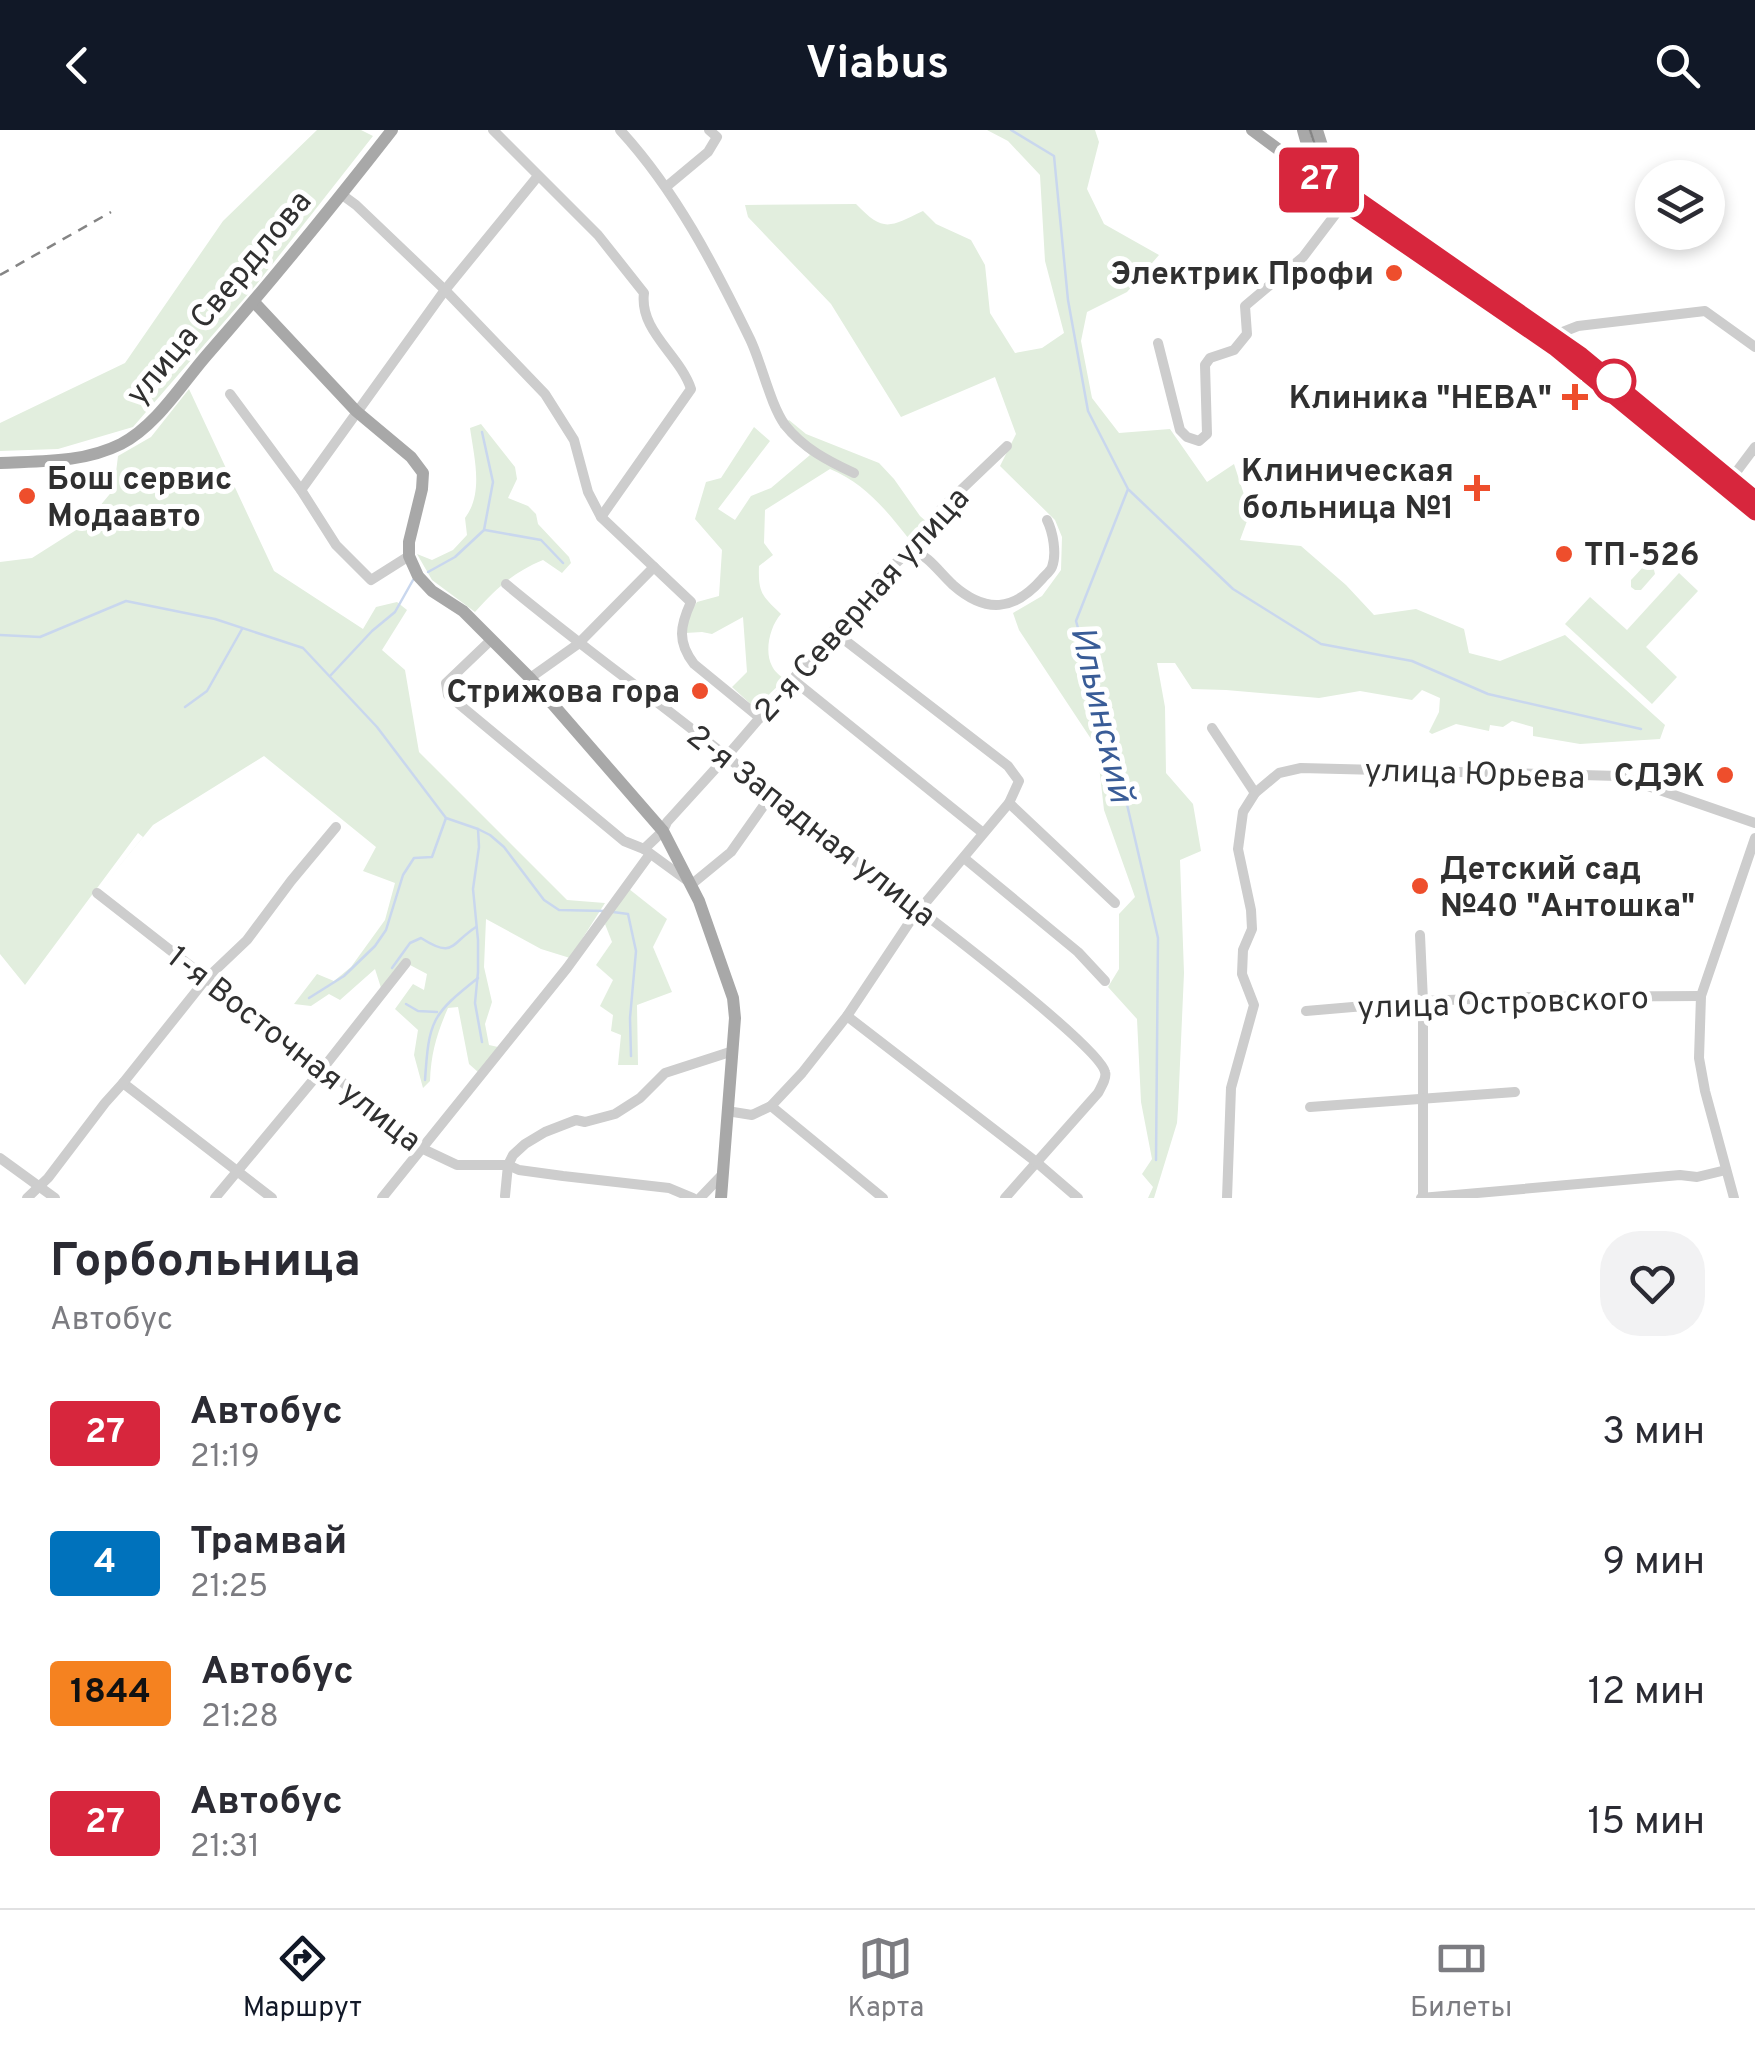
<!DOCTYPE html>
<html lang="ru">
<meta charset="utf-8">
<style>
:root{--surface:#fff;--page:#f2f2f3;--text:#2b2b33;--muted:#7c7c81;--line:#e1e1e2;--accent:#111827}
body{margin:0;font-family:Overpass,sans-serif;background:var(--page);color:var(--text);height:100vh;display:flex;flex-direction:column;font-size:38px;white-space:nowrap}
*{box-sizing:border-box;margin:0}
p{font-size:32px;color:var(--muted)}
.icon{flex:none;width:55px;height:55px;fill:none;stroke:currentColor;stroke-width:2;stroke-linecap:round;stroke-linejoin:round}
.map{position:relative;height:1068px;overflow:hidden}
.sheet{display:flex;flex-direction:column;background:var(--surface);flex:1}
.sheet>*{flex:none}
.badge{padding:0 20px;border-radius:8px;font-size:35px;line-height:65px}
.controls{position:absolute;left:1635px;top:30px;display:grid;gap:20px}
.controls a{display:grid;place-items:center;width:90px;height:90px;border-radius:50%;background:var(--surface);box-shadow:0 5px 15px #0003;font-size:50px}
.map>.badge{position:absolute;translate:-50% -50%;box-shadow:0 0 0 5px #fff}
.round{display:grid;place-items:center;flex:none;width:105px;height:105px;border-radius:40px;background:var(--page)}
.head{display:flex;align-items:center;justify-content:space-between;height:170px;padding:0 50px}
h1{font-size:48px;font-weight:700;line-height:75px}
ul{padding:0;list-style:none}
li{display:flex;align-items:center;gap:30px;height:130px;padding:0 50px}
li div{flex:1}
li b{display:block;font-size:38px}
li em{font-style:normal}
li .badge{min-width:110px;font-weight:700;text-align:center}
header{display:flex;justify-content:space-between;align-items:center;height:130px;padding:0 50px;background:var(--accent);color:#fff;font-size:45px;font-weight:700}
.menu{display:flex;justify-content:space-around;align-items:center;height:140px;border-top:2px solid var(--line);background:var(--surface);font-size:28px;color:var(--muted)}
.menu a{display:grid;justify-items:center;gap:5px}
.menu .selected{color:var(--accent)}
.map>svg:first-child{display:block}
</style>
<header><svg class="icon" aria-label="back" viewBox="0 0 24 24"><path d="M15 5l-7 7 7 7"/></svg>Viabus<svg class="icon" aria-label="search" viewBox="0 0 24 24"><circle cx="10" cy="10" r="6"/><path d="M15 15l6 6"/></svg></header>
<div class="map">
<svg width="1755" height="1068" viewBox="0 0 1755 1068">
<rect width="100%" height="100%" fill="#fff"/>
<g fill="#e2eede">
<path d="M317,0H361L373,6L256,155L133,297L58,319L0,321V293L125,233L223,91Z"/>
<path d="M987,0H1095L1099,12L1087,59L1104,94L1159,125L1127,162L1087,182L1081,211L1092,268L1119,303L1170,299L1207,352L1234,334L1250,383L1240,410L1301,416L1346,455L1374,485L1416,479L1464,499L1469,523L1500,531L1565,505L1665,595L1660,609L1580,614L1533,606V597L1512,591L1503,597L1490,595L1489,601L1456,594L1432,604L1429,602L1439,582L1440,568L1422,560L1412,570L1360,561L1319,568L1226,560L1192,559L1175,533H1157L1165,577L1166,643L1193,674L1201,721L1180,730L1184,843L1178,979L1177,993L1154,1068H1148L1153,1057L1142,1044L1152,1029L1141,972L1137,889L1108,857L1119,839V784L1135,767L1104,680L1097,618L1019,500L1013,483L1042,466L1061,440L1062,407L1055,390L1000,336L1016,304L995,247L901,287L831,174L748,87L745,75L856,74C884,103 889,97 923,81L936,94L971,110L985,135L990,183L1015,223L1042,218L1064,203L1045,131L1040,45L1008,11Z"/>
<path d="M189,259L274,441L363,499L376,477L397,472L407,480L382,520L405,540L419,622L567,770L605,773L570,828L541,819L486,789L484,837L492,872L485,894L489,915L498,917L478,942L469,934L458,877L448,878C437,903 431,923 430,951L423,958L414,925L418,900L395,879L413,854L424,860L427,844L410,835L382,861L375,839L340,870L329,864L311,876L294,874L317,844L334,851L351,837L385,790L395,753L363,741L376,717L264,626L153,695L99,761L143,707L138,703L25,855L0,824V432L32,428L84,395L114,359L118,326L151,307Z"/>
<path d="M789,290L806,304L879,333L894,349L920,386L928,393L912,413C888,382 866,354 830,339L765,380L764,413L773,425L759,436C758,463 762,466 781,484C770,496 764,521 772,536C774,541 780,546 785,549L755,578L732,557L747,542L743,487L712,504L702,502L685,503L688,486L697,472L719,466L722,420L695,389L706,352L721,348L754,297L770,311L718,379L735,390L751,366L771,358L810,325L780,297Z"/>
<path d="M481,294L515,337L517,349L508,368L528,376L536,384L538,394L569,427L571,433L562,443L543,430C512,443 497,458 475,482L432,450L417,424L432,430L453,420L467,405L465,388C484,363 474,327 470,298Z"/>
<path d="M1645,435L1653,436L1655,444L1641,460H1635L1631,457V450Z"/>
<path d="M1679,443L1698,461L1646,517L1677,547L1652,574L1565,494L1590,467L1627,500Z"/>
<path d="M629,759L667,789L653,817L672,862L637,875L638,935H618L621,905L611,901L613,885L600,876L613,850L596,835L612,812L605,794Z"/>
</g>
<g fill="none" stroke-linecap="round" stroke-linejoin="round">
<g stroke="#c9d7ee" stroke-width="2.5">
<path d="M1011,0L1054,26L1068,170L1088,281L1128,359L1076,491L1119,640L1158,808L1156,1030"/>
<path d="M1129,360L1233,459L1321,514L1412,531L1488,564L1641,599"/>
<path d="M485,400L541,410L563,433"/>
<path d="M428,442L455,427L484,400L493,352L482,302"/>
<path d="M0,505L40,507L126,471L215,489L303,518L377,597L446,688L478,699L479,717L473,759L478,810V842L475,873L482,912"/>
<path d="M330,546L372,501L395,482L413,450"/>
<path d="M185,577L207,561L242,499"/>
<path d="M478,699L490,705L504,717L544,770L559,780L605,781"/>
<path d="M613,782L628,784L636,821L630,888L631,926"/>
<path d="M392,838L410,813L421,808C454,829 450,814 476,797"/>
<path d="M309,868L344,846L375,816L386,800L403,745L414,728L432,727L446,688"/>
<path d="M406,874L418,881L437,882"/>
<path d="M425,950C429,891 431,885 478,848"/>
</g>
<g stroke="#cdcdcd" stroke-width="10">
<path d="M493,0L598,105L644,163C639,201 680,225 691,259L601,387"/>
<path d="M620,0C676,61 714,135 750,209C762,234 770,274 785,295C803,318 828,331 854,343"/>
<path d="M666,57L708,22L717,7L709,0"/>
<path d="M341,64L356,75L445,160L545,264L574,310L588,362L601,387L691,472C680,496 677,512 694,534L760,588"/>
<path d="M1555,205L1578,196L1705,181L1755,217"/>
<path d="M1158,213L1180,300L1187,307L1199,311L1207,304L1205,235L1210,228L1234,220L1247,204L1245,176L1303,127L1344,73"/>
<path d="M230,264L301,360L336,415L371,450L409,426"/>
<path d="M1728,353L1755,317"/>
<path d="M301,360L445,160L538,46"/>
<path d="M911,419C930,427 938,441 953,455C986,484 1014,481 1042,449C1045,445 1050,442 1052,437C1057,424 1053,402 1047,390"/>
<path d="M506,454C578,514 654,568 727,627C779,668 828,711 881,751C913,775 1099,915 1105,942C1107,948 1101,957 1098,963L1005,1068"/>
<path d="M491,510L446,553L448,565L624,711L644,719"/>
<path d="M530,548L578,514L654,437"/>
<path d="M792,549L983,703"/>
<path d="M1212,598L1255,663"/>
<path d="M769,661L767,671L731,722L692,754L644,719L663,701L667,692L727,626L878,450L911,419L914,411L943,377L1007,316"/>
<path d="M1009,673L1115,773"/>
<path d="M964,728L1078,822L1105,851"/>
<path d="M97,763L266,895L324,937L421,1018L457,1035H508L519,1040L563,1046L669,1058L693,1068"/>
<path d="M1420,805L1423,871V1068"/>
<path d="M1306,881L1423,871L1523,867L1701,866"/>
<path d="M847,886L1035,1031L1078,1068"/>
<path d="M123,953L272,1068"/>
<path d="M771,976L883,1068"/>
<path d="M1310,977L1515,962"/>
<path d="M727,981L752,985L771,976L802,943L847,886L911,790L1009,673L1019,651L1008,636L833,501"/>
<path d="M0,1028L55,1068"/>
<path d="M505,1066L508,1035L513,1025L525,1014L545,1002L576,990L585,992L615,984L640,968L665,943L733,921"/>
<path d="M27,1068L48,1048L105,973L123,953L206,849L247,810L291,751L336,697"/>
<path d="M215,1068L324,937L406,833"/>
<path d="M382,1068L567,838L650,724"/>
<path d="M700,1068L722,1045"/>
<path d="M1227,1068L1231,958L1254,875L1242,844L1243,820L1252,799L1251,780L1238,719L1243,682L1255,663L1279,643L1301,638L1619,646L1755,693"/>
<path d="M1421,1068L1680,1045L1697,1047L1726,1040"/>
<path d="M1734,1068L1705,961L1699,928L1701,866L1755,708"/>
</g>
<g stroke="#a8a8a8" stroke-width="12">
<path d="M1252,0L1316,47L1339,70L1554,218L1755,383"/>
<path d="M1303,0L1316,46"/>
<path d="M1317,0L1329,38L1340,55"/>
<path d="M1323,50L1341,57L1582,225L1755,368"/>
<path d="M254,172L356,281L411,327L423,343L422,359L409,412V426L418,446L432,461L463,481L530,548L663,701L699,771L733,868L735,888L721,1068"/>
<path d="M0,333C41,331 83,333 121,314C156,296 181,255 206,226C270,153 332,77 392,0"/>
</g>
<path stroke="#858585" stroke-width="2.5" d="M1310,0C1319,29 1325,47 1347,69L1567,222L1755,375"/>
<path stroke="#858585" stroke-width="2.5" stroke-dasharray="10 8" stroke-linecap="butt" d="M0,145L111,82"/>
</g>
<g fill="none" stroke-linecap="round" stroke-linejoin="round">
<defs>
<path id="line" d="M1755,368L1582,225L1341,57L1316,47L1344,74L1554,218L1755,383"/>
</defs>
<use href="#line" stroke="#fff" stroke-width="22"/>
<use href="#line" stroke="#d7263d" stroke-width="15"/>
</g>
<g fill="#ee4e2c" stroke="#fff" stroke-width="4">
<circle cx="1394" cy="143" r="10"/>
<path d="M1570 252h10v10h10v10h-10v10h-10v-10h-10v-10h10z"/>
<path d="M1472 343h10v10h10v10h-10v10h-10v-10h-10v-10h10z"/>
<circle cx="27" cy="366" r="10"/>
<circle cx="1564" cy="424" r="10"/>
<circle cx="700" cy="561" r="10"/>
<circle cx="1725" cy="645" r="10"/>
<circle cx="1420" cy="756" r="10"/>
</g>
<circle fill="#fff" stroke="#d7263d" stroke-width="5" cx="1614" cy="251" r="20"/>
<g text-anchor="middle" stroke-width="10" stroke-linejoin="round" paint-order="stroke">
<g font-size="32" font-weight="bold" fill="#303030" stroke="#fff" text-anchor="end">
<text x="1374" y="154">Электрик Профи</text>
<text x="1552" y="278">Клиника "НЕВА"</text>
<text x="1454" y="351">Клиническая<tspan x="1454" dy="37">больница №1</tspan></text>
<text x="47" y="359" text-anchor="start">Бош сервис<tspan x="47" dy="37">Модаавто</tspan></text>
<text x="1584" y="435" text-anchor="start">ТП-526</text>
<text x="680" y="572">Стрижова гора</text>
<text x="1705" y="656">СДЭК</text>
<text x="1440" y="749" text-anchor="start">Детский сад<tspan x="1440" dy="37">№40 "Антошка"</tspan></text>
</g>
<g font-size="32" fill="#303030" stroke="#fff">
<text transform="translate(218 167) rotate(-50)" y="11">улица Свердлова</text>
<text transform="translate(861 474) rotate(-48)" y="11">2-я Северная улица</text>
<text transform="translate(1475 643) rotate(2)" y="11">улица Юрьева</text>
<text transform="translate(812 695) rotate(38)" y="11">2-я Западная улица</text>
<text transform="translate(1503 872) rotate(-2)" y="11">улица Островского</text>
<text transform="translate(295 918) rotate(38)" y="11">1-я Восточная улица</text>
</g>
<g font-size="35" font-style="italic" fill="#395c97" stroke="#fff">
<text transform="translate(1103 584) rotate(77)" y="12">Ильинский</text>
</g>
</g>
</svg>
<div class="controls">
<a><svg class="icon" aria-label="layers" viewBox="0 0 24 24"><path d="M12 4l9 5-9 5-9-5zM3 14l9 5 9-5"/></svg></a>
</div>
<b class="badge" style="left:1319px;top:50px;background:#d7263d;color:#fff">27</b>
</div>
<section class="sheet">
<div class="head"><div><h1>Горбольница</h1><p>Автобус</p></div><a class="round"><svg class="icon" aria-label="heart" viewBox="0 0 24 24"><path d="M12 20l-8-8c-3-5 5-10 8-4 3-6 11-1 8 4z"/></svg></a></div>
<ul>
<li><span class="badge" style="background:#d7263d;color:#fff">27</span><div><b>Автобус</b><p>21:19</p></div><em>3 мин</em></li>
<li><span class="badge" style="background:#0072bc;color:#fff">4</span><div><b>Трамвай</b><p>21:25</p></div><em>9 мин</em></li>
<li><span class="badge" style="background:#f58220;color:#111">1844</span><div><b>Автобус</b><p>21:28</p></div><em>12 мин</em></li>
<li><span class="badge" style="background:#d7263d;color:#fff">27</span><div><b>Автобус</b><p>21:31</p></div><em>15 мин</em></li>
</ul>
</section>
<nav class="menu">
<a class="selected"><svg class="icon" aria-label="directions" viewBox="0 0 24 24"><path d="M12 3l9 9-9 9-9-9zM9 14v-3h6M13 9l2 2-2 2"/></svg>Маршрут</a>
<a><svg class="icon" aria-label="map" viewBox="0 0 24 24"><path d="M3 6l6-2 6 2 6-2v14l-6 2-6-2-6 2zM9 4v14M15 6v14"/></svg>Карта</a>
<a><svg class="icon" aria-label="tickets" viewBox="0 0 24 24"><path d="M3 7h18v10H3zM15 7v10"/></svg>Билеты</a>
</nav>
